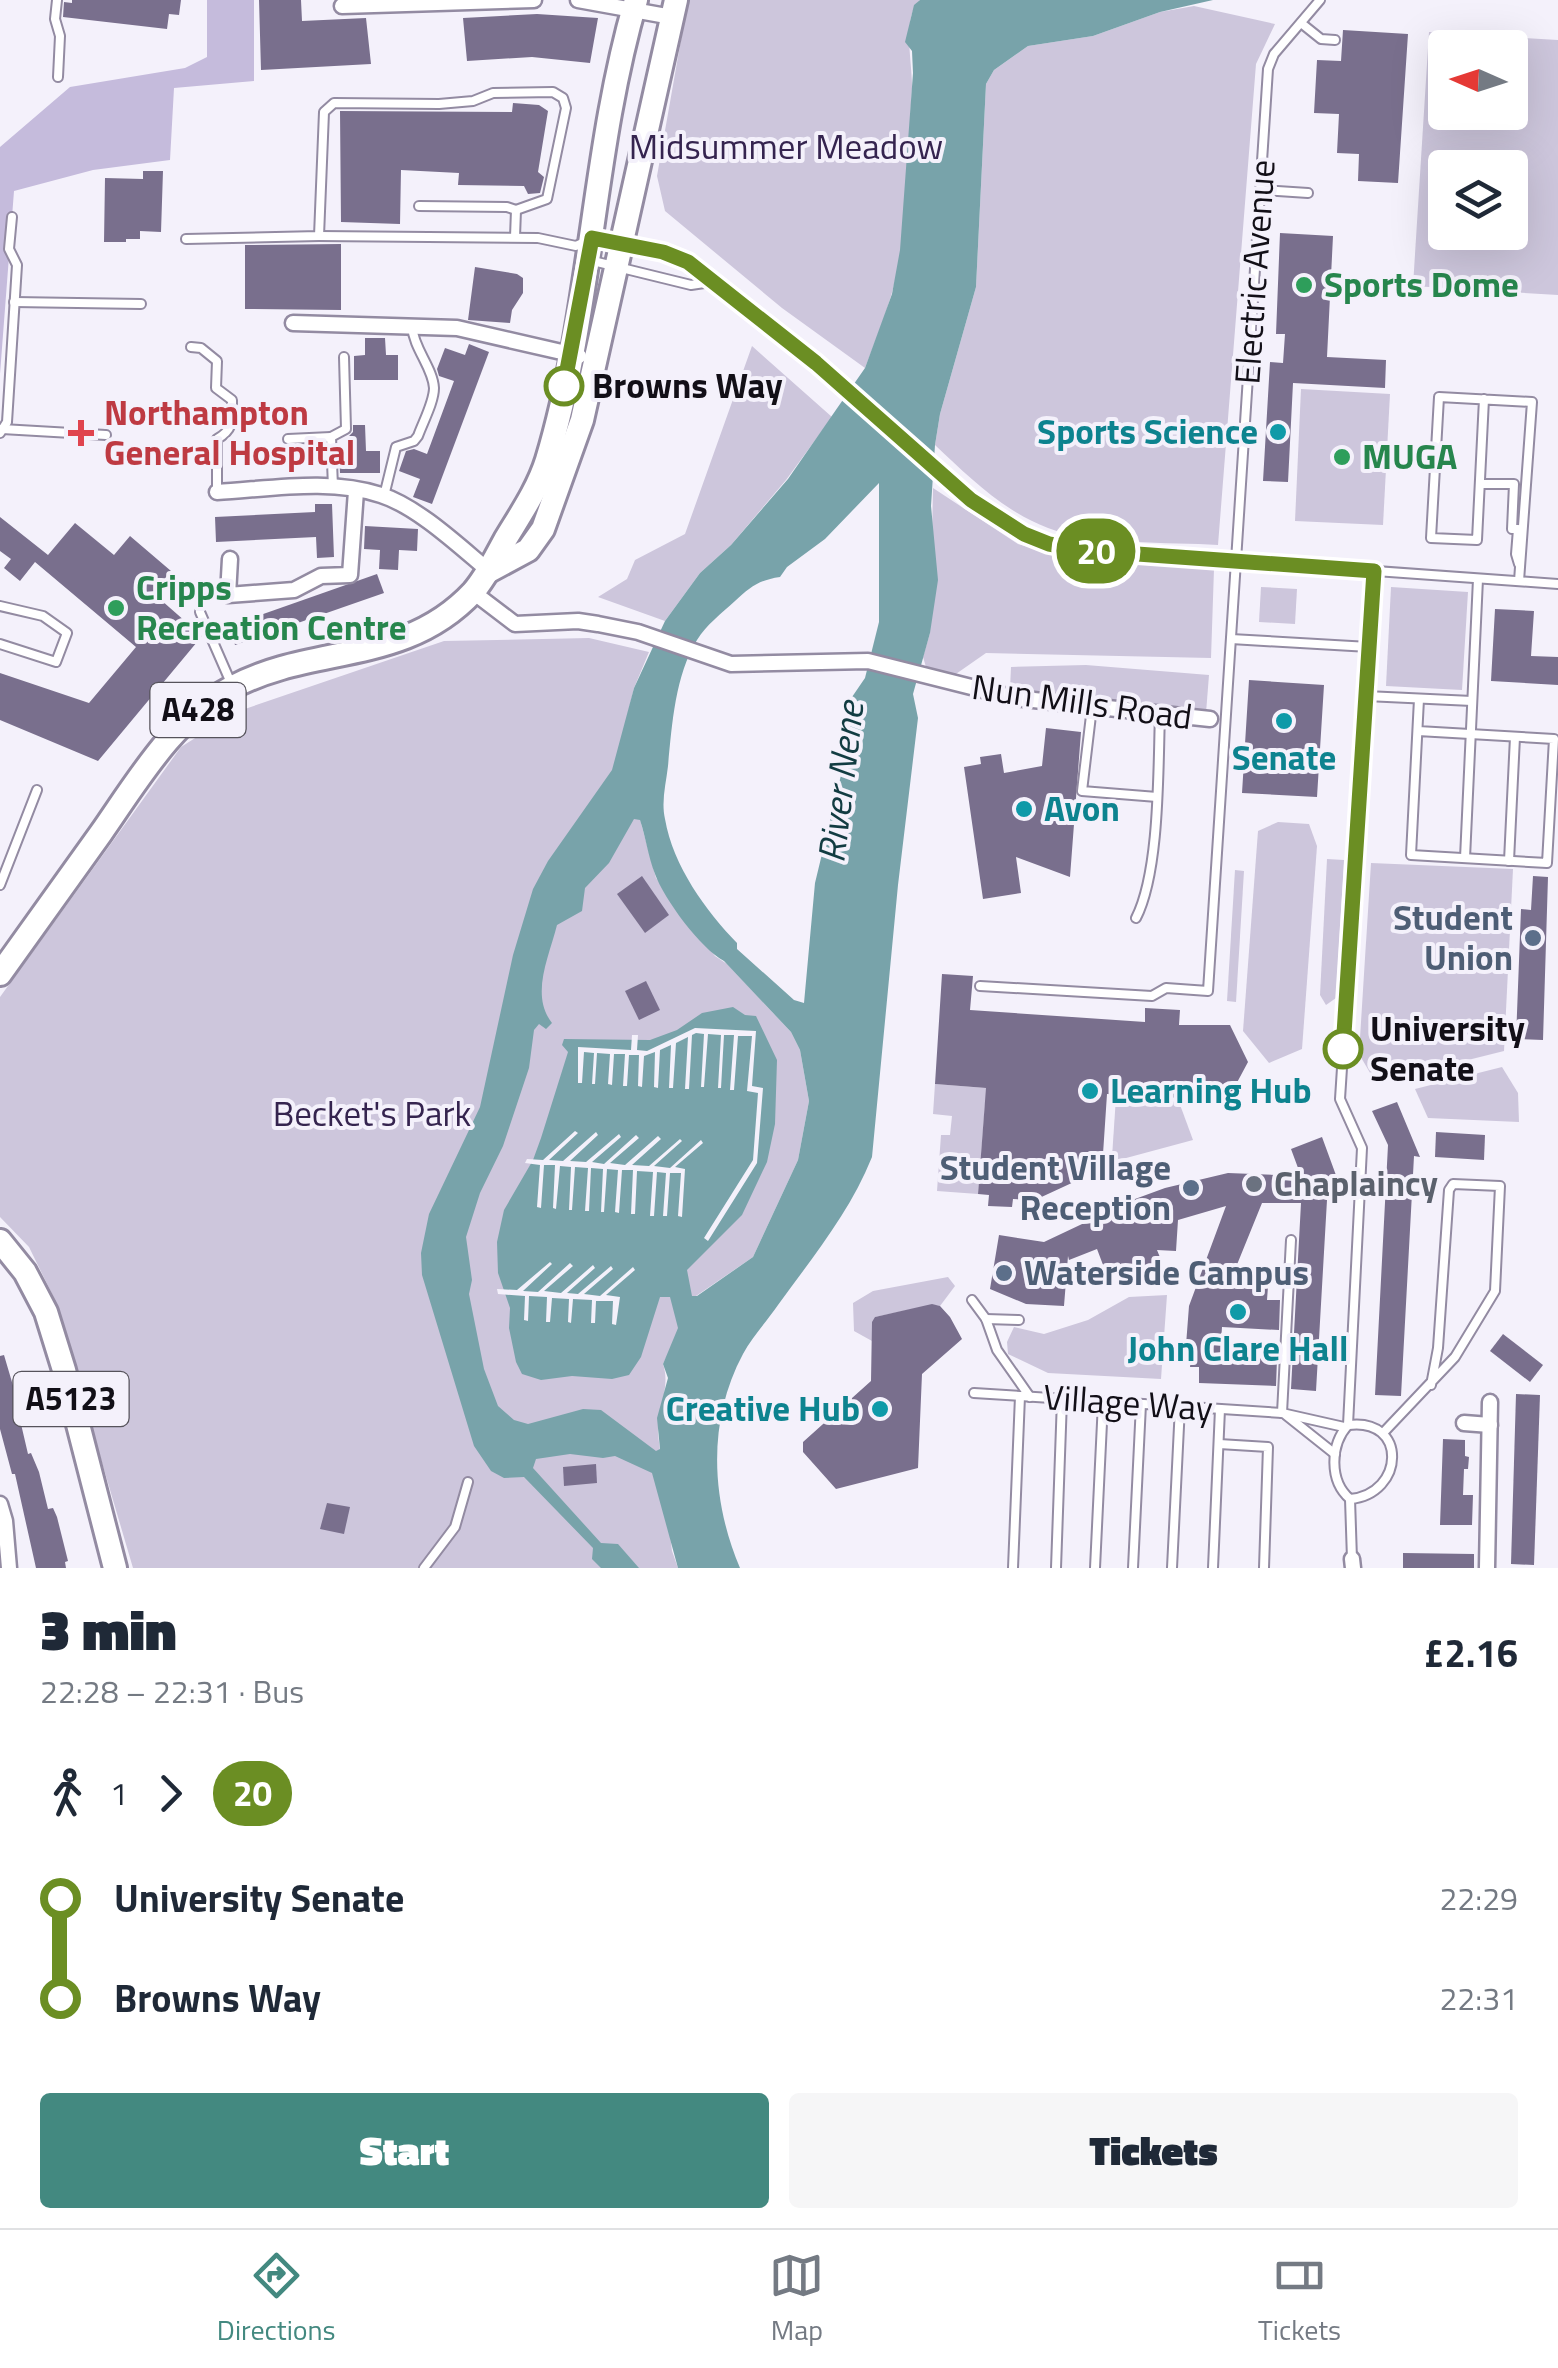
<!DOCTYPE html>
<meta charset="utf-8">
<style>
:root{--surface:#fff;--page:#f6f6f7;--text:#1f2937;--muted:#747a83;--line:#e0e1e3;--accent:#438980}
body{margin:0;font-family:"Titillium Web",sans-serif;background:var(--page);color:var(--text);height:100vh;display:flex;flex-direction:column;font-size:38px;white-space:nowrap}
*{box-sizing:border-box;margin:0}
p{font-size:32px;color:var(--muted)}
.icon{flex:none;width:55px;height:55px;fill:none;stroke:currentColor;stroke-width:2;stroke-linecap:round;stroke-linejoin:round}
.map{position:relative;height:1568px;overflow:hidden}
.drawer{display:flex;flex-direction:column;background:var(--surface);flex:1}
.drawer>*{flex:none}
.badge{padding:0 20px;border-radius:32px;font-size:35px;line-height:65px}
.needle{width:65px;rotate:273deg}
.buttons{position:absolute;left:1428px;top:30px;display:grid;gap:20px}
.buttons a{display:grid;place-items:center;width:100px;height:100px;border-radius:10px;background:var(--surface);box-shadow:0 10px 40px #0002;font-size:50px}
.map>.badge{position:absolute;translate:-50% -50%;box-shadow:0 0 0 5px #fff}
.legs{display:flex;align-items:center;gap:15px;height:110px;padding:0 40px;font-size:32px}
.legs p{margin-inline-start:auto}
.headline{display:flex;align-items:center;justify-content:space-between;height:170px;padding:0 40px}
h1{font-size:55px;font-weight:800;line-height:75px}
.cta{display:flex;gap:20px;margin-top:auto;padding:20px 40px}
.cta a{flex:1;height:115px;border-radius:10px;background:var(--accent);color:#fff;font-size:40px;font-weight:800;line-height:115px;text-align:center}
.cta a+a{background:var(--page);color:var(--text)}
ul{padding:0 40px;list-style:none}
li{display:flex;align-items:center;gap:35px;height:100px;font-size:38px}
li i{display:grid;place-items:center;width:15px;height:100%;margin:0 12px;background:currentColor}
li i::after{content:'';width:25px;height:25px;margin:-12px;border:8px solid;border-radius:50%;background:var(--surface)}
li p{margin-inline-start:auto}
li:first-child i{background:linear-gradient(#0000 50%,currentColor 0)}
li:last-child i{background:linear-gradient(currentColor 50%,#0000 0)}
.menu{display:flex;justify-content:space-around;align-items:center;height:140px;border-top:2px solid var(--line);background:var(--surface);font-size:28px;color:var(--muted)}
.menu a{display:grid;justify-items:center;gap:5px}
.menu .current{color:var(--accent)}
.map>svg:first-child{display:block}
</style>
<div class="map">
<svg width="1558" height="1568" viewBox="0 0 1558 1568">
<rect width="100%" height="100%" fill="#f4f1fb"/>
<g fill="#cdc6dc" fill-rule="evenodd">
<path d="M688,0H920C901,18 913,64 912,89C907,156 910,231 891,296C884,320 874,344 865,368L782,308L665,211L657,176Z"/>
<path d="M1194,6L1275,24L1256,64L1218,545C1170,542 1092,545 1048,528C1003,511 969,477 935,445L940,414L976,287L986,84L994,70L1028,46L1093,36L1160,12Z"/>
<path d="M1429,32L1558,40V295L1413,286ZM1445,48H1510V112H1445ZM1445,168H1510V232H1445Z"/>
<path d="M752,346L832,417L786,480L731,545L700,573L665,621L598,597L627,579L635,560L685,534Z"/>
<path d="M1301,389L1390,394L1383,525L1295,521Z"/>
<path d="M933,488L1018,544L1078,561L1214,569L1211,658L986,653L953,676L926,667L923,657L930,633Z"/>
<path d="M1261,587L1297,589L1295,624L1259,622Z"/>
<path d="M1391,587L1468,592L1462,690L1386,686Z"/>
<path d="M589,638L649,652L634,688L620,746L656,878L715,956L727,964L791,1032L800,1050L809,1101L798,1160L753,1257L696,1296L663,1364C671,1388 657,1409 658,1434L672,1551L678,1568H133L53,1296L29,1247L0,1217V997L181,747L236,712L444,641Z"/>
<path d="M1086,665L1209,675L1206,713L1010,689L1011,667Z"/>
<path d="M1278,822L1309,824L1317,846L1302,1049L1269,1063L1243,1031L1258,831Z"/>
<path d="M1327,859L1344,860L1336,998L1326,1005L1320,995Z"/>
<path d="M1371,863L1513,869L1504,1051L1376,1083L1359,1054Z"/>
<path d="M1235,870L1244,871L1236,1002L1227,1001Z"/>
<path d="M1502,1067L1518,1093L1519,1122L1428,1118L1415,1089Z"/>
<path d="M935,1084L998,1089L985,1104L978,1194L937,1191L941,1135H950L952,1116L933,1114Z"/>
<path d="M1116,1097L1179,1102L1193,1140L1115,1161L1112,1157Z"/>
<path d="M948,1277L955,1286L940,1306L932,1305L875,1317L872,1341L854,1331L853,1303L873,1291Z"/>
<path d="M1167,1295L1161,1379L1048,1373L1008,1354L1007,1342L1014,1327L1044,1334L1088,1320L1129,1297Z"/>
</g>
<path fill="#c5bbdc" d="M207,0H254V81L174,88L170,160L93,170L14,191L0,374V147L70,87L185,68L207,57Z"/>
<path fill="#78a3aa" fill-rule="evenodd" d="M920,0H1213L1160,12L1093,36L1028,46L994,70L986,84L976,287L940,414L935,445L931,506L938,580L930,633L913,694L918,718L898,885L872,1157C850,1212 812,1258 778,1305C767,1321 752,1337 743,1354C707,1421 711,1500 740,1568H678L652,1473L615,1456L603,1458L570,1454L536,1459L533,1468L601,1543L618,1544L639,1568H601L592,1559L593,1548L524,1477L504,1478L491,1471L474,1446L422,1275L421,1253L429,1214L480,1107L513,955L533,889L548,861L612,770L634,688L665,621L700,573L731,545L788,479L865,368L892,294L900,250L913,73L912,51L905,42L914,5ZM879,483V622L865,678L852,697L844,721L841,775L815,883L804,1003L794,1000L737,949V943C706,911 673,866 665,819C661,801 666,784 668,766C672,725 675,676 697,640C707,624 721,614 735,601C750,587 759,580 780,577L787,567L825,539ZM634,819L640,820C646,838 648,856 655,874C664,899 701,949 724,961L791,1032L800,1050L809,1101L798,1160L753,1257L697,1296H692L687,1270L742,1215L767,1162L775,1124L777,1060L756,1016L745,1015L733,1007L702,1013L677,1030L650,1040L564,1039L562,1045L568,1052L541,1138L533,1160L504,1210L497,1242L498,1273L510,1308L509,1328L516,1362L522,1374L541,1380L572,1376L612,1379L629,1375L641,1357L660,1297H670L678,1328L663,1364L668,1378L657,1418L660,1449L656,1451L601,1410L583,1409L528,1424L514,1420L498,1406L484,1369L469,1294L472,1280L466,1237L480,1193L503,1146L529,1068L534,1030L539,1024L546,1029L552,1023C530,995 549,957 557,925L582,911L585,888L609,863Z"/>
<g fill="#f4f1fb">
<path d="M695,1028L756,1031L752,1086L763,1088L757,1163L708,1241L704,1238L753,1160L758,1093L747,1091L752,1036H738L734,1090H730L734,1035H724L721,1088H718L721,1035L708,1034L704,1087H701L704,1034L696,1033L692,1035L689,1089H685L688,1037L676,1043L673,1088H669L671,1045L660,1050L658,1088L654,1087L655,1052L644,1056L642,1087L638,1086L639,1055H629L627,1086H623L625,1054H614L612,1085L608,1084L610,1054L597,1053L595,1084H592L594,1053L584,1052L582,1083H578V1047L631,1050L632,1035H638L637,1050L647,1051Z"/>
<path d="M575,1131L578,1133L549,1160L563,1161L596,1132L598,1135L570,1161L586,1162L619,1134L621,1137L592,1162L604,1164L636,1135L639,1138L610,1163L625,1165L658,1136L661,1139L632,1165L649,1166L680,1139L682,1141L654,1166L670,1168L701,1140L703,1143L675,1167L685,1169L682,1217L678,1216L681,1173H670L667,1216H663L666,1173L657,1172L654,1216H650L653,1172L637,1171L635,1214H631L633,1170H622L619,1213L615,1212L618,1170L607,1169L604,1212H601L603,1169L591,1168L589,1211H585L588,1168L575,1167L572,1210H569L571,1167L560,1166L556,1209L553,1208L555,1165H544L541,1208L537,1207L540,1165L525,1163L527,1159L543,1160Z"/>
<path d="M550,1262L552,1264L523,1291L538,1292L570,1263L573,1266L544,1291L561,1293L593,1265L595,1268L567,1293L578,1294L611,1266L613,1269L584,1294L600,1296L633,1267L635,1270L606,1295L620,1297L616,1325L612,1324L613,1301H596L595,1323H591L592,1300L573,1299L571,1323L568,1322L569,1299L552,1298L550,1322H546L547,1297L529,1296L528,1321L524,1320L525,1296L498,1294L497,1289L517,1290Z"/>
</g>
<g fill="#796f8d">
<path d="M72,0H181L179,15L169,14L167,29L63,17L64,2L72,3Z"/>
<path d="M259,0H301L302,21L366,18L371,64L261,70Z"/>
<path d="M537,14L598,18L590,63L532,57L467,61L463,18Z"/>
<path d="M1343,30L1408,34L1398,183L1358,181L1359,154L1337,153L1339,114L1314,113L1317,60L1341,61Z"/>
<path d="M513,103L539,105L548,111L538,172L544,177L540,193L528,194L524,186L458,185L459,173L401,170L400,224L341,222L340,111L512,112Z"/>
<path d="M143,171H163L161,232L140,231V239H126V242H104L105,178L143,179Z"/>
<path d="M1280,233L1333,236L1327,357L1386,360L1385,388L1293,383L1288,482L1263,481L1270,362L1283,363L1285,334H1276Z"/>
<path d="M341,244V310L245,309V245Z"/>
<path d="M475,267L517,274L523,278V293L512,310L510,323L468,320Z"/>
<path d="M365,338H385L386,355H398V380H354V356L365,355Z"/>
<path d="M469,344L489,352L432,504L413,497L420,479L399,471L406,451L414,449L427,454L454,381L439,376L437,369L445,348L465,355Z"/>
<path d="M353,425H365L366,451H380V473H340L339,449H348V437L353,432Z"/>
<path d="M315,504H332L334,557L317,558L316,537L216,542L215,517L315,512Z"/>
<path d="M0,517L48,555L75,523L114,555L130,536L171,571L153,593L202,636L98,761L0,720V673L89,703L136,647L35,562L20,581L4,568L11,559L0,551Z"/>
<path d="M365,526L418,529L417,551L399,550L398,570L379,569L380,550L364,549Z"/>
<path d="M377,574L384,593L235,645L229,626Z"/>
<path d="M1495,609L1534,611L1531,656L1558,657V685L1491,681Z"/>
<path d="M1249,680L1324,685L1317,797L1242,793Z"/>
<path d="M1046,728L1081,732L1070,877L1016,857L1021,893L983,899L964,767L981,764L980,757L1001,754L1004,773L1042,766Z"/>
<path d="M642,876L669,915L645,933L617,894Z"/>
<path d="M1533,876L1548,877L1543,1040L1516,1039L1521,909L1531,910Z"/>
<path d="M942,974L973,976L970,1010L1145,1022V1008L1180,1010L1179,1025H1230L1248,1062L1233,1090L1220,1100L1182,1091L1181,1098L1107,1094L1102,1169L1035,1200L1013,1199L1012,1207L988,1206L989,1195L978,1194L986,1088L935,1084Z"/>
<path d="M646,981L660,1010L639,1020L625,991Z"/>
<path d="M1397,1102L1420,1157L1414,1156L1401,1396L1375,1395L1388,1145L1372,1111Z"/>
<path d="M1436,1132L1485,1135L1484,1160L1435,1157Z"/>
<path d="M1322,1137L1337,1178L1336,1200H1327L1316,1391L1291,1389L1301,1203H1262L1234,1272L1269,1273L1267,1300H1280L1279,1330L1222,1327L1220,1357L1277,1359L1276,1386L1199,1383V1367H1190L1191,1359L1185,1358L1189,1306L1226,1206L1178,1220L1176,1251L1157,1250L1168,1277L1140,1287L1133,1268L1108,1278L1097,1249L1069,1260L1068,1256L1064,1306L1026,1304L990,1289L999,1235L1044,1242L1135,1199L1165,1188L1228,1173L1301,1176L1291,1149Z"/>
<path d="M932,1304L940,1306L950,1317L962,1339L922,1374L918,1468L836,1489L803,1452V1442L871,1381L872,1322L875,1317Z"/>
<path d="M1503,1334L1543,1365L1530,1382L1490,1351Z"/>
<path d="M4,1355L24,1423L21,1424L28,1454L31,1453L39,1472L48,1509L53,1508L57,1517L68,1561L65,1562L66,1568H36L15,1474H12L0,1429V1356Z"/>
<path d="M1516,1394L1540,1395L1534,1565L1511,1564Z"/>
<path d="M1443,1439L1465,1440V1456L1469,1457L1468,1469H1464L1463,1495H1473L1472,1525H1440Z"/>
<path d="M596,1464L597,1483L564,1486L563,1467Z"/>
<path d="M327,1503L350,1507L344,1534L320,1529Z"/>
<path d="M1403,1553L1474,1554V1568H1403Z"/>
</g>
<g fill="none" stroke-linecap="round" stroke-linejoin="round">
<defs>
<g id="lane">
<path d="M57,0L55,19L60,36L58,77"/>
<path d="M1301,23L1321,39L1335,40"/>
<path d="M1262,190L1308,193"/>
<path d="M419,206L507,207L516,210L515,237"/>
<path d="M319,236L538,238L576,246L592,238L663,252L689,261L816,363L971,500L1023,534L1049,544L1083,550L1558,584"/>
<path d="M186,239L319,236L324,112L334,103L439,104L473,101L493,93L553,92L563,98L566,108L547,199L516,210"/>
<path d="M589,260L691,285L711,282"/>
<path d="M14,302L141,304"/>
<path d="M191,347L201,348L217,361L216,388L232,400C232,418 235,429 217,439V492"/>
<path d="M1484,399L1477,540L1431,538L1439,397L1532,402L1519,581"/>
<path d="M2,429L106,435"/>
<path d="M0,433L7,422L17,265L9,249L12,217"/>
<path d="M288,439L331,437"/>
<path d="M1480,484H1514L1512,529H1518L1516,554L1519,564"/>
<path d="M333,487L331,437L346,429L344,357"/>
<path d="M384,496L396,447L414,441L418,436C423,422 434,402 434,388C433,368 414,349 412,327"/>
<path d="M0,606L43,616L67,633L56,662L0,644"/>
<path d="M200,612L231,683"/>
<path d="M1231,639L1369,647"/>
<path d="M1366,696L1472,701"/>
<path d="M1092,707L1082,791L1157,797"/>
<path d="M1418,731L1554,739L1547,863L1411,855L1419,699"/>
<path d="M1465,858L1478,579"/>
<path d="M1509,861L1515,737"/>
<path d="M0,885L37,790"/>
<path d="M1136,918C1160,871 1158,769 1160,714"/>
<path d="M980,986L1152,996L1166,988L1208,991L1268,69L1274,54L1320,0"/>
<path d="M972,1300L986,1319L997,1350L1030,1397"/>
<path d="M986,1319L1019,1320"/>
<path d="M974,1393L1282,1413L1344,1427"/>
<path d="M1282,1413L1291,1240"/>
<path d="M1286,1415L1335,1454"/>
<path d="M1348,1425C1408,1417 1405,1494 1350,1499"/>
<path d="M1383,1433L1455,1357L1495,1291L1500,1186L1453,1184L1449,1190L1438,1348L1431,1385"/>
<path d="M1219,1444L1268,1447L1264,1568"/>
<path d="M1352,1559L1350,1499C1329,1481 1330,1445 1348,1425L1362,1148L1340,1099L1374,571"/>
<path d="M424,1568L455,1527L468,1482"/>
<path d="M1013,1568L1020,1396"/>
<path d="M1056,1568L1062,1399"/>
<path d="M1095,1568L1103,1402"/>
<path d="M1133,1568L1141,1404"/>
<path d="M1172,1568L1180,1406"/>
<path d="M1213,1568L1220,1409"/>
</g>
<g id="street">
<path d="M578,0L672,17"/>
<path d="M342,6L534,0"/>
<path d="M293,323L457,328L579,356"/>
<path d="M217,492C270,489 330,478 381,495C418,507 459,546 489,571"/>
<path d="M230,559L228,595L294,590L321,576L350,575L356,491"/>
<path d="M473,592L515,624L578,621L598,624L638,632L731,664L868,661L1015,698L1210,719"/>
<path d="M1464,1423L1490,1425"/>
<path d="M0,1504L5,1521L9,1568"/>
<path d="M1352,1559L1353,1568"/>
<path d="M1487,1568L1490,1402"/>
</g>
<g id="primary">
<path d="M489,571L528,550L543,529L582,420L676,0"/>
<path d="M0,974C34,927 67,880 101,833C138,780 173,719 231,688C312,644 404,666 473,592C487,576 495,558 505,540C520,515 538,489 547,460C592,310 592,150 636,0"/>
<path d="M0,1241L25,1272L46,1312L64,1370L115,1568"/>
</g>
</defs>
<use href="#lane" stroke="#938ba2" stroke-width="12"/>
<use href="#street" stroke="#938ba2" stroke-width="19"/>
<use href="#primary" stroke="#938ba2" stroke-width="28"/>
<use href="#lane" stroke="#fff" stroke-width="8"/>
<use href="#street" stroke="#fff" stroke-width="14"/>
<use href="#primary" stroke="#fff" stroke-width="22"/>
</g>
<g fill="none" stroke-linecap="round" stroke-linejoin="round">
<defs>
<path id="line-1" d="M564,386L592,238L663,252L688,262L816,363L971,500L1024,534L1049,544L1082,550L1374,571L1343,1049"/>
</defs>
<use href="#line-1" stroke="#fff" stroke-width="22"/>
<use href="#line-1" stroke="#6b8e23" stroke-width="15"/>
</g>
<g fill="#2e9e5b" stroke="#f4f1fb" stroke-width="4">
<circle cx="1304" cy="285" r="10"/>
<circle cx="1342" cy="457" r="10"/>
<circle cx="116" cy="608" r="10"/>
</g>
<g fill="#fff" stroke="#6b8e23" stroke-width="5">
<circle cx="564" cy="386" r="18"/>
<circle cx="1343" cy="1049" r="18"/>
</g>
<g fill="#0f9aa8" stroke="#f4f1fb" stroke-width="4">
<circle cx="1278" cy="432" r="10"/>
<circle cx="1284" cy="721" r="10"/>
<circle cx="1024" cy="809" r="10"/>
<circle cx="1090" cy="1091" r="10"/>
<circle cx="1238" cy="1312" r="10"/>
<circle cx="880" cy="1409" r="10"/>
</g>
<path fill="#e0444e" stroke="#f4f1fb" stroke-width="4" d="M76 418h10v10h10v10h-10v10h-10v-10h-10v-10h10z"/>
<g fill="#5c6f8a" stroke="#f4f1fb" stroke-width="4">
<circle cx="1533" cy="938" r="10"/>
<circle cx="1191" cy="1188" r="10"/>
<circle cx="1004" cy="1273" r="10"/>
</g>
<circle fill="#6b7280" stroke="#f4f1fb" stroke-width="4" cx="1254" cy="1184" r="10"/>
<g text-anchor="middle" stroke-width="8" stroke-linejoin="round" paint-order="stroke">
<g fill="#f4f1fb" stroke="#56535b" stroke-width="2.5">
<rect x="150.5" y="683" width="95" height="54" rx="8"/>
<rect x="13.5" y="1372" width="115" height="54" rx="8"/>
</g>
<g font-size="32" font-weight="bold" fill="#120f17">
<text x="198" y="721">A428</text>
<text x="71" y="1410">A5123</text>
</g>
<g font-size="35" fill="#35244f" stroke="#f4f1fb">
<text x="786" y="159">Midsummer Meadow</text>
<text x="372" y="1126">Becket's Park</text>
</g>
<g font-size="35" fill="#120f17" stroke="#f4f1fb">
<text transform="translate(1255 272) rotate(-86)" y="12">Electric Avenue</text>
<text transform="translate(1082 702) rotate(8)" y="12">Nun Mills Road</text>
<text transform="translate(1128 1403) rotate(4)" y="12">Village Way</text>
</g>
<g font-size="35" font-weight="bold" fill="#27864d" stroke="#f4f1fb" text-anchor="start">
<text x="1324" y="297">Sports Dome</text>
<text x="1362" y="469">MUGA</text>
<text x="136" y="600">Cripps<tspan x="136" dy="40">Recreation Centre</tspan></text>
</g>
<g font-size="35" font-weight="bold" fill="#120f17" stroke="#f4f1fb" text-anchor="start">
<text x="592" y="398">Browns Way</text>
<text x="1370" y="1041">University<tspan x="1370" dy="40">Senate</tspan></text>
</g>
<g font-size="35" font-weight="bold" fill="#be3a42" stroke="#f4f1fb" text-anchor="start">
<text x="104" y="425">Northampton<tspan x="104" dy="40">General Hospital</tspan></text>
</g>
<g font-size="35" font-weight="bold" fill="#0d838f" stroke="#f4f1fb" text-anchor="end">
<text x="1258" y="444">Sports Science</text>
<text x="1284" y="770" text-anchor="middle">Senate</text>
<text x="1044" y="821" text-anchor="start">Avon</text>
<text x="1110" y="1103" text-anchor="start">Learning Hub</text>
<text x="1238" y="1361" text-anchor="middle">John Clare Hall</text>
<text x="860" y="1421">Creative Hub</text>
</g>
<g font-size="35" font-weight="bold" fill="#4e5e75" stroke="#f4f1fb" text-anchor="end">
<text x="1513" y="930">Student<tspan x="1513" dy="40">Union</tspan></text>
<text x="1171" y="1180">Student Village<tspan x="1171" dy="40">Reception</tspan></text>
<text x="1024" y="1285" text-anchor="start">Waterside Campus</text>
</g>
<g font-size="35" font-weight="bold" fill="#5b616d" stroke="#f4f1fb" text-anchor="start">
<text x="1274" y="1196">Chaplaincy</text>
</g>
<g font-size="38" font-style="italic" fill="#123c42" stroke="#f4f1fb">
<text transform="translate(841 782) rotate(-83)" y="13">River Nene</text>
</g>
</g>
</svg>
<div class="buttons">
<a><svg class="needle" viewBox="-14 -14 28 28"><path d="M0-13l5 13h-10z" fill="#e53935"/><path d="M0 13l5-13h-10z" fill="#747a83"/></svg></a>
<a><svg class="icon" aria-label="layers" viewBox="0 0 24 24"><path d="M12 4l9 5-9 5-9-5zM3 14l9 5 9-5"/></svg></a>
</div>
<b class="badge" style="left:1096px;top:551px;background:#6b8e23;color:#fff">20</b>
</div>
<section class="drawer">
<div class="headline"><div><h1>3 min</h1><p>22:28 – 22:31 · Bus</p></div><b>£2.16</b></div>
<div class="legs"><svg class="icon" aria-label="walk" viewBox="0 0 24 24"><circle cx="13" cy="4" r="2"/><path d="M13 8l-2 6 4 7M11 14l-3 7M7 12l3-4h3l4 4"/></svg>1<svg class="icon" aria-label="forward" viewBox="0 0 24 24"><path d="M9 5l7 7-7 7"/></svg><b class="badge" style="background:#6b8e23;color:#fff">20</b></div>
<ul>
<li><i style="color:#6b8e23"></i><b>University Senate</b><p>22:29</p></li>
<li><i style="color:#6b8e23"></i><b>Browns Way</b><p>22:31</p></li>
</ul>
<div class="cta"><a>Start</a><a>Tickets</a></div>
</section>
<nav class="menu">
<a class="current"><svg class="icon" aria-label="directions" viewBox="0 0 24 24"><path d="M12 3l9 9-9 9-9-9zM9 14v-3h6M13 9l2 2-2 2"/></svg>Directions</a>
<a><svg class="icon" aria-label="map" viewBox="0 0 24 24"><path d="M3 6l6-2 6 2 6-2v14l-6 2-6-2-6 2zM9 4v14M15 6v14"/></svg>Map</a>
<a><svg class="icon" aria-label="tickets" viewBox="0 0 24 24"><path d="M3 7h18v10H3zM15 7v10"/></svg>Tickets</a>
</nav>
